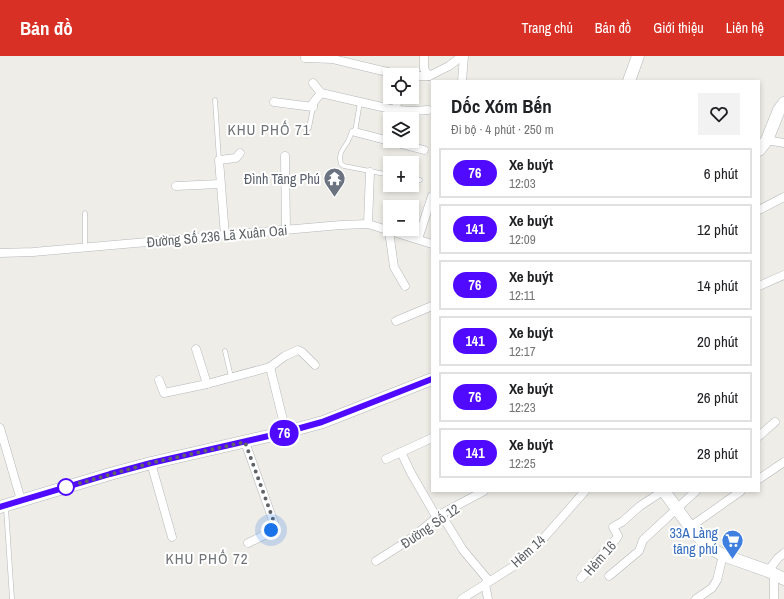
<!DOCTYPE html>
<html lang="vi">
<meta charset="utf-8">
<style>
:root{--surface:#fff;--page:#f2f2f2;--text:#202124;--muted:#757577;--line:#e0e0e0;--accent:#d93025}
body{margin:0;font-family:"Archivo Narrow",sans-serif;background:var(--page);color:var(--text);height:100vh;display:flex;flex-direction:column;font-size:15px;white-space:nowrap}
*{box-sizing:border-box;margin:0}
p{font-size:13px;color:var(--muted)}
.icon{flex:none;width:22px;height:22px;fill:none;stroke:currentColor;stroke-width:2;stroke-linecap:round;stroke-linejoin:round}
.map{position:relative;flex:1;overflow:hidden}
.panel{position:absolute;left:431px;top:24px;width:329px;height:412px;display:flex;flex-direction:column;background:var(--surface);border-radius:0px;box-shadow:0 2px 6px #0003}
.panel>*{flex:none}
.badge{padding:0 8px;border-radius:13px;font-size:14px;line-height:26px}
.tools{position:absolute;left:383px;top:12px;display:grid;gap:8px}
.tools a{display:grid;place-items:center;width:36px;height:36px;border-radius:0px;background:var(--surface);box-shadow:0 2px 6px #0003;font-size:20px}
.you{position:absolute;width:20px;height:20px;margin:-10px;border:3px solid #fff;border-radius:50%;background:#1a73e8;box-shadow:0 0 0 6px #1a73e833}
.map>.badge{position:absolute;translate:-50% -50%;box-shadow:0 0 0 2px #fff}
.round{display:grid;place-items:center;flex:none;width:42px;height:42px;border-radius:0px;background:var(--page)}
.head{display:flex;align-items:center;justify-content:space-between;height:68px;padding:0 20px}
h1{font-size:19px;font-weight:700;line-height:30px}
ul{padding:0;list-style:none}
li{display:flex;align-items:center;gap:12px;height:50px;margin:0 8px 6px;padding:0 12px;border:2px solid var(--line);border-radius:0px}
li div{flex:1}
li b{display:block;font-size:15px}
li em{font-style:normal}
li .badge{min-width:44px;font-weight:700;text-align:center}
header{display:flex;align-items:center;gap:24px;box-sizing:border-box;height:56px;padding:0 20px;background:var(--accent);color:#fff}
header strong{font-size:19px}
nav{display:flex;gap:22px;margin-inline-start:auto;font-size:14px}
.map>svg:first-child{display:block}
</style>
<header>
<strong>Bản đồ</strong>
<nav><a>Trang chủ</a><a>Bản đồ</a><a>Giới thiệu</a><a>Liên hệ</a></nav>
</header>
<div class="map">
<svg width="784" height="543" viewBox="0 0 784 543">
<rect width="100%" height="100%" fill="#efede7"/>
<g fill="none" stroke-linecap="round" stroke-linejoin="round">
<defs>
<g id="lane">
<path d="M215,44L219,104"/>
<path d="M360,46L355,76L352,75C351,78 349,84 347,87C342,94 338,99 341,108L344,110L390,119"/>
<path d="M309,72L313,51"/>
<path d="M412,123L420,124"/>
<path d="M85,157V191"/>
<path d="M225,295L231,321"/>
<path d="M6,452L12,543"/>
</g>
<g id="street">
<path d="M424,0V13L429,20L449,10L462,0"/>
<path d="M305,2L333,3L400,19"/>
<path d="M412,20H429"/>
<path d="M462,25L464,0"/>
<path d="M313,27L321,37L395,54L399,41"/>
<path d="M274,46L313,51V47L321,37"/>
<path d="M395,54L414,55L428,54"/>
<path d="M355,76L424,94"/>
<path d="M767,84L784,87"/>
<path d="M285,100L286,174"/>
<path d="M176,130L220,128"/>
<path d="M759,154L784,141"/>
<path d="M368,168L370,116"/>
<path d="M389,175L394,211L405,230"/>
<path d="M225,180L219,104L236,102L240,97"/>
<path d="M418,183L432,140"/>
<path d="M0,197L33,196L341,169L368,168L432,188"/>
<path d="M759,230L784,219"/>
<path d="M396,265L432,250"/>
<path d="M196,293L207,328L270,311L286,376"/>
<path d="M270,311L285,300L298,294L302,296L315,309"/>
<path d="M159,324L164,337L207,328"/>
<path d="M0,372L21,444"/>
<path d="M759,380L775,366"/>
<path d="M245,386L274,467C273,478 257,482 248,487"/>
<path d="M401,396L411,417L437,462"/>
<path d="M386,403L432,382"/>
<path d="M151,407L172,481"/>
<path d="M759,423L784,406"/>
<path d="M441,458L463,494L489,525"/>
<path d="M690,471L741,435"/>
<path d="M376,505L409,484L441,458L484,435"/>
<path d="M768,515L778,502L784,497"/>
<path d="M774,518V543"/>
<path d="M609,520L639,495L643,484L696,435"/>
<path d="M581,522L616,483L618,480L613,471L622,466L640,450L663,435"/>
<path d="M485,528L488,543"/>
<path d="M462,543L514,510L542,484L585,435"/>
<path d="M696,543L712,532L717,524L723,499"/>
</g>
<g id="secondary">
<path d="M629,25L638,0"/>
<path d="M759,94L767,84L779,54L784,47"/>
<path d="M664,435L690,471L708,491L723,499L768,515L784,523"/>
<path d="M0,451L110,418L151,407L286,376L323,366L432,323"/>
</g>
</defs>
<use href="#lane" stroke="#b4b7ba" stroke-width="5"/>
<use href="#street" stroke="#b4b7ba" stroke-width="9"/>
<use href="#secondary" stroke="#b3b6ba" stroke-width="13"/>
<use href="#lane" stroke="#fff" stroke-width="4"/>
<use href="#street" stroke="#fff" stroke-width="8"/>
<use href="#secondary" stroke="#fff" stroke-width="12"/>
</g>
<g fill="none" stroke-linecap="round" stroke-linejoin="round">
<defs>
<path id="line" d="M0,451L110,418L151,407L286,376L322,366L432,323"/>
</defs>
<use href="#line" stroke="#fff" stroke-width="9"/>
<use href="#line" stroke="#4f0aff" stroke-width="6"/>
<path stroke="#5f6266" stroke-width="4" stroke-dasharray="0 7.2" d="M66,431L151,407L245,386L274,466V471L271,474"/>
</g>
<defs>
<symbol id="temple-pin" viewBox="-11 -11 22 30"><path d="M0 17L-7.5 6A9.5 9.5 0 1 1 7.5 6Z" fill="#6b7280" stroke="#fff"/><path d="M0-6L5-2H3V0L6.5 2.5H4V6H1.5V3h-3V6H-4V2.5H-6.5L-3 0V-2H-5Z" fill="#fff"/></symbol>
<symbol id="supermarket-pin" viewBox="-11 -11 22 30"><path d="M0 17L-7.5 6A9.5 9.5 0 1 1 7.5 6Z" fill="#3f7fe0" stroke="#fff"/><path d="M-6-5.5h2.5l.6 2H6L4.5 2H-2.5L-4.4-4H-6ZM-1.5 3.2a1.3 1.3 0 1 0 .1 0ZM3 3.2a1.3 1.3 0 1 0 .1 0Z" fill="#fff"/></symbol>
</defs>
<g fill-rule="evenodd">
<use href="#temple-pin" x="322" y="110" width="25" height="34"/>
<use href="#supermarket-pin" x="720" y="472" width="25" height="34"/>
</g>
<circle fill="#fff" stroke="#4f0aff" stroke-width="2" cx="66" cy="431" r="8"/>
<g text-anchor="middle" stroke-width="4" stroke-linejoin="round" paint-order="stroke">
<g font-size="14" fill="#5b616d" stroke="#fff" text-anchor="end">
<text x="320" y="128">Đình Tăng Phú</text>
</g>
<g font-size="14" fill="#5f6266" stroke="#fff">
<text transform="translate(217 180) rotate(-5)" y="5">Đường Số 236 Lã Xuân Oai</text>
<text transform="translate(430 470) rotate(-34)" y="5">Đường Số 12</text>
<text transform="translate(528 495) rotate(-42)" y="5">Hẻm 14</text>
<text transform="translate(600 502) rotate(-49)" y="5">Hẻm 16</text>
</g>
<g font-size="14" fill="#366cbe" stroke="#fff" text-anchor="end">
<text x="718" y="482">33A Làng<tspan x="718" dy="16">tăng phú</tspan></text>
</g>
<g font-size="15" letter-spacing="1" fill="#707478" stroke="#fff">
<text x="269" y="79">KHU PHỐ 71</text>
<text x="207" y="508">KHU PHỐ 72</text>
</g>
</g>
</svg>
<div class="tools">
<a><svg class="icon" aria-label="locate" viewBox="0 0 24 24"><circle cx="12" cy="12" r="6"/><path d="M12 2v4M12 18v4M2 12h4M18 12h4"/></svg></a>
<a><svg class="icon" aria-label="layers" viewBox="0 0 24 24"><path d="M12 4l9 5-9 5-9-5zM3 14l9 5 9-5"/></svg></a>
<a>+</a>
<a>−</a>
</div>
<div class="you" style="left:271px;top:474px"></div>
<b class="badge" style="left:284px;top:377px;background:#4f0aff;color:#fff">76</b>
<section class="panel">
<div class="head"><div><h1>Dốc Xóm Bến</h1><p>Đi bộ · 4 phút · 250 m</p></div><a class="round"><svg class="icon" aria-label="heart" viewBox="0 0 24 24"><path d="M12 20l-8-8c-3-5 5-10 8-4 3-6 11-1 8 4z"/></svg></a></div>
<ul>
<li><span class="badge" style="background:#4f0aff;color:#fff">76</span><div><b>Xe buýt</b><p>12:03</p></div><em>6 phút</em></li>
<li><span class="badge" style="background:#4f0aff;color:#fff">141</span><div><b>Xe buýt</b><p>12:09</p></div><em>12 phút</em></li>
<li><span class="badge" style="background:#4f0aff;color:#fff">76</span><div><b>Xe buýt</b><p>12:11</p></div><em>14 phút</em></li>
<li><span class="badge" style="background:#4f0aff;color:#fff">141</span><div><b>Xe buýt</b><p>12:17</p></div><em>20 phút</em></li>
<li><span class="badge" style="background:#4f0aff;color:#fff">76</span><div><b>Xe buýt</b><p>12:23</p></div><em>26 phút</em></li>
<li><span class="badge" style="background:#4f0aff;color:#fff">141</span><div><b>Xe buýt</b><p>12:25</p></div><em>28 phút</em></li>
</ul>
</section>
</div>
